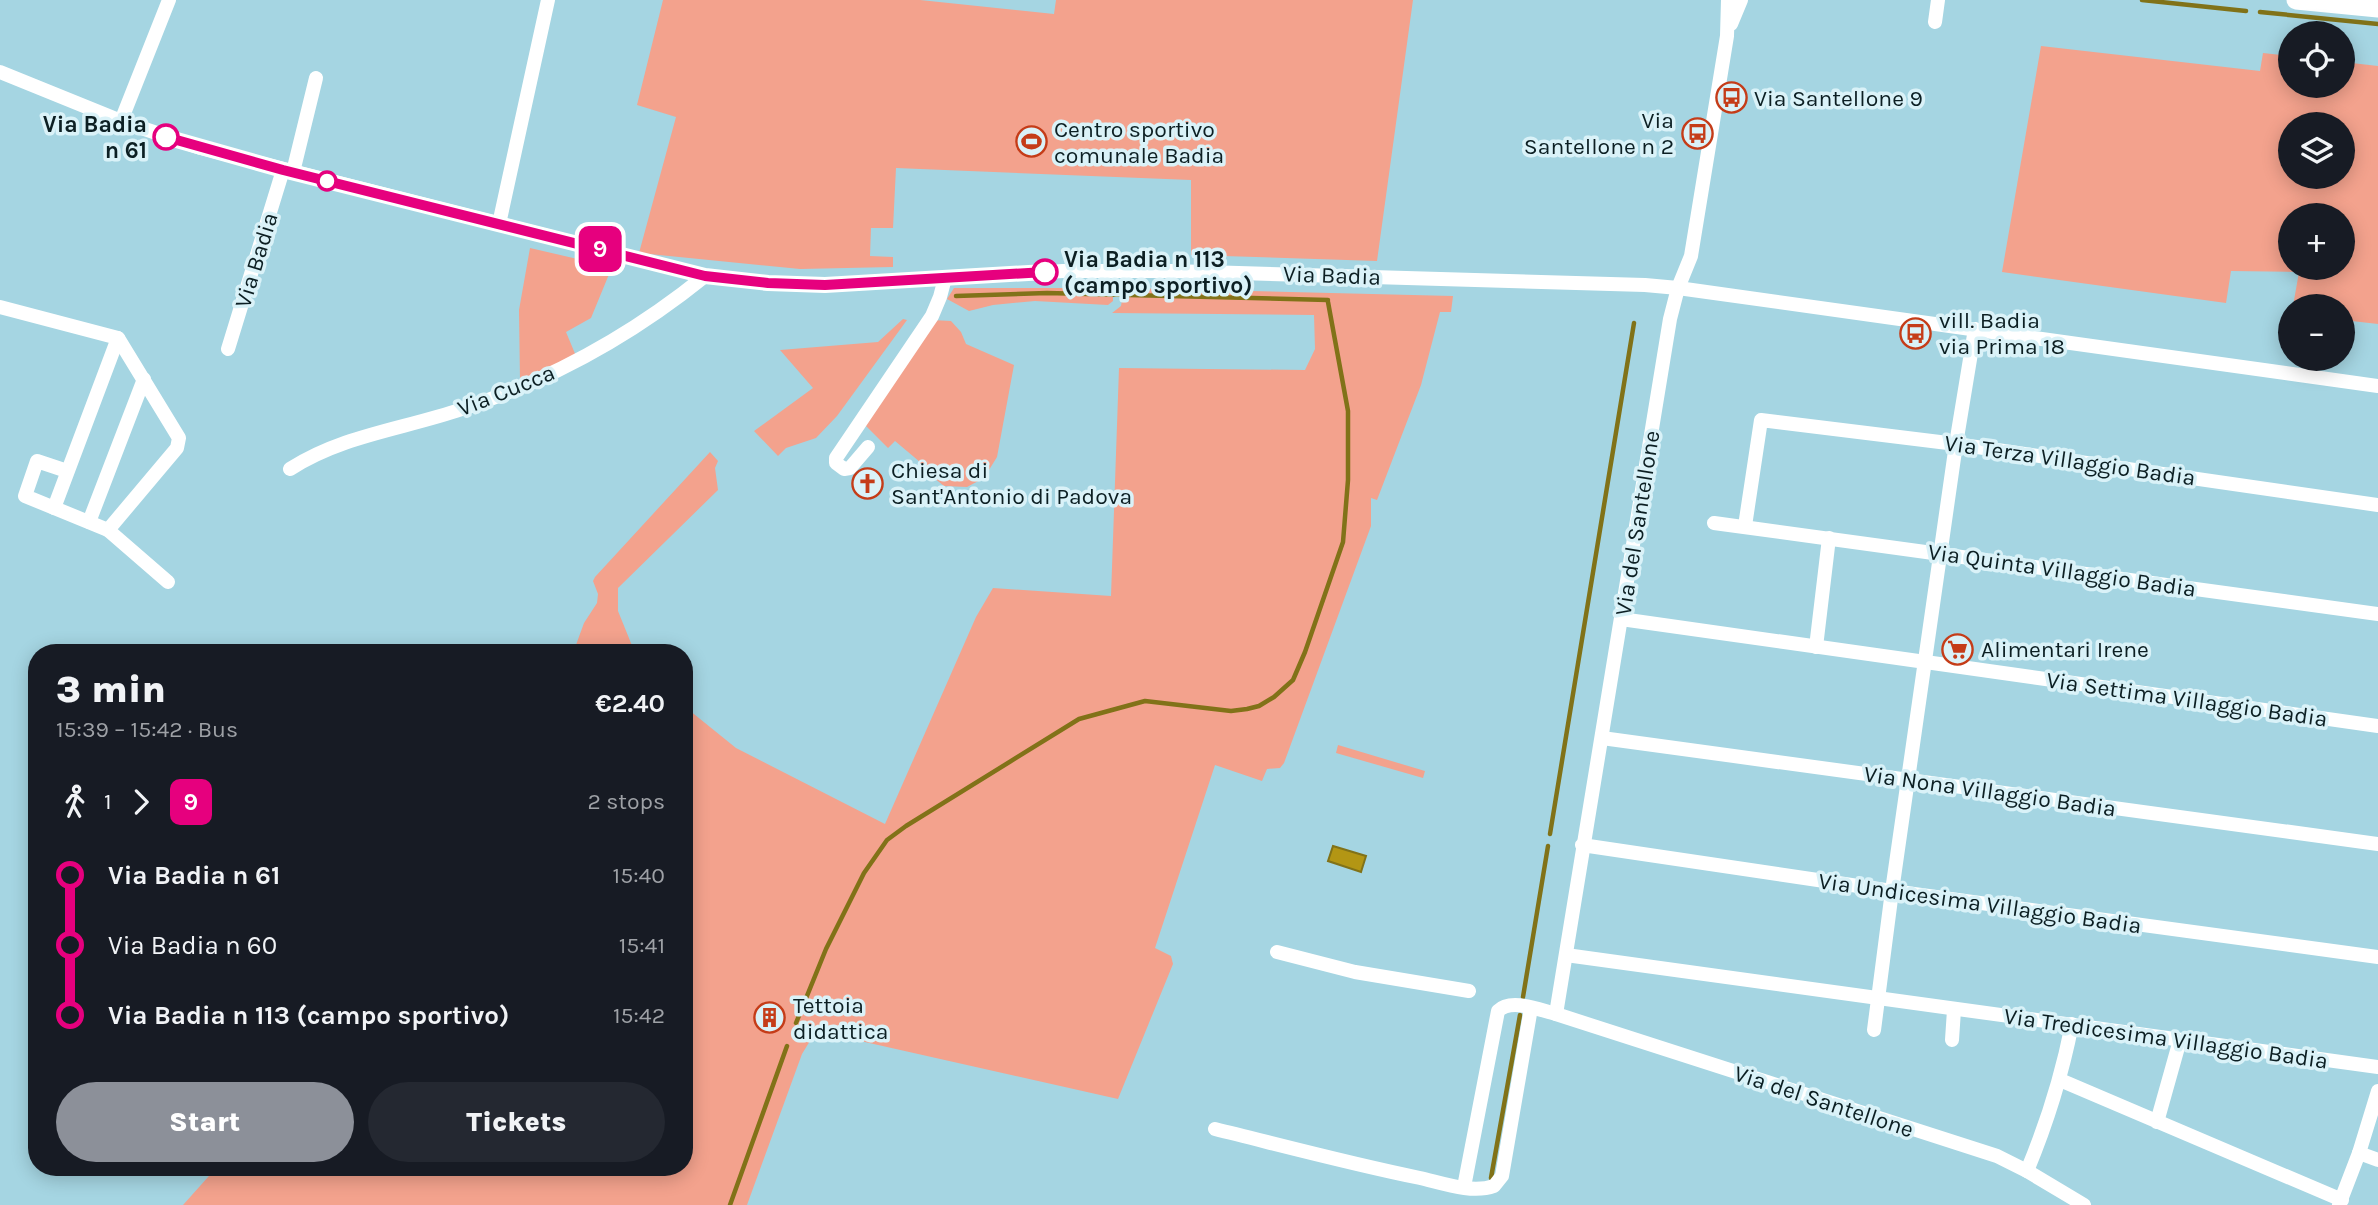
<!DOCTYPE html>
<meta charset="utf-8">
<style>
:root{--surface:#171b24;--page:#242831;--text:#f1f3f6;--muted:#9ea1a6;--accent:#8c9099}
body{margin:0;font-family:Karla,sans-serif;background:var(--page);color:var(--text);height:100vh;display:flex;flex-direction:column;font-size:26px;white-space:nowrap}
*{box-sizing:border-box;margin:0}
p{font-size:23px;color:var(--muted)}
.icon{flex:none;width:38px;height:38px;fill:none;stroke:currentColor;stroke-width:2;stroke-linecap:round;stroke-linejoin:round}
.map{position:relative;flex:1;overflow:hidden}
.details{position:absolute;left:28px;top:644px;width:665px;height:532px;display:flex;flex-direction:column;background:var(--surface);border-radius:28px;box-shadow:0 4px 18px #0003}
.details>*{flex:none}
.badge{padding:0 14px;border-radius:10px;font-size:24px;line-height:46px}
.buttons{position:absolute;left:2278px;top:21px;display:grid;gap:14px}
.buttons a{display:grid;place-items:center;width:77px;height:77px;border-radius:50%;background:var(--surface);box-shadow:0 4px 18px #0003;font-size:35px}
.map>.badge{position:absolute;translate:-50% -50%;box-shadow:0 0 0 4px #fff}
.legs{display:flex;align-items:center;gap:10px;height:77px;padding:0 28px;font-size:23px}
.legs p{margin-inline-start:auto}
.overview{display:flex;align-items:center;justify-content:space-between;height:119px;padding:0 28px}
h1{font-size:38px;font-weight:800;line-height:52px}
.button{display:flex;gap:14px;margin-top:auto;padding:14px 28px}
.button a{flex:1;height:80px;border-radius:42px;background:var(--accent);color:#fff;font-size:28px;font-weight:800;line-height:80px;text-align:center}
.button a+a{background:var(--page);color:var(--text)}
ul{padding:0 28px;list-style:none}
li{display:flex;align-items:center;gap:24px;height:70px;font-size:26px}
li i{display:grid;place-items:center;width:10px;height:100%;margin:0 9px;background:currentColor}
li i::after{content:'';width:18px;height:18px;margin:-9px;border:5px solid;border-radius:50%;background:var(--surface)}
li p{margin-inline-start:auto}
li:first-child i{background:linear-gradient(#0000 50%,currentColor 0)}
li:last-child i{background:linear-gradient(currentColor 50%,#0000 0)}
.map>svg:first-child{display:block}
</style>
<div class="map">
<svg width="2378" height="1205" viewBox="0 0 2378 1205">
<rect width="100%" height="100%" fill="#a5d5e2"/>
<g fill="#f3a28d" fill-rule="evenodd">
<path d="M663,0H920L1054,14L1056,0H1413L1377,261L1191,255V180L896,168L893,228H871L870,256L893,257V267L800,269L639,253L676,117L637,105Z"/>
<path d="M2041,46L2260,71L2263,53L2291,56V86H2343V62L2378,66V324L2343,320V306H2293L2299,272L2231,271L2226,303L2002,272ZM2343,124V177H2291V124ZM2291,215H2343V268H2291Z"/>
<path d="M530,248L612,267L591,318L566,332L576,356L520,381L519,310Z"/>
<path d="M954,288H1113V301L1108,305L1035,301L993,305L969,311L947,299Z"/>
<path d="M1124,288L1453,296L1451,312H1440L1421,385L1377,500L1371,498V526L1284,763L1280,768L1267,769L1262,781L1215,765L1155,948L1171,956L1173,964L1118,1099L816,1031L802,1054L747,1205H183L217,1167H684V706L736,748L885,824L976,617L993,588L1111,596L1119,368L1305,370L1315,349L1314,315L1112,313L1121,306Z"/>
<path d="M903,319L907,320L837,416L816,438L786,448L778,456L754,431L813,388L780,350L878,342Z"/>
<path d="M932,320L951,321L961,332L966,344L1014,365L997,457L984,478L967,487L944,486L918,465L920,462L895,441L888,448L864,424Z"/>
<path d="M710,452L718,461L715,468L718,490L618,588V611L635,653H573L584,623L597,603L598,594L593,581L595,577Z"/>
<path d="M1338,745L1425,771L1423,778L1336,753Z"/>
</g>
<path fill="#b39614" stroke="#817218" stroke-width="2" d="M1333,846L1366,856L1361,872L1328,861Z"/>
<g fill="none" stroke-linecap="round" stroke-linejoin="round">
<g stroke="#817218" stroke-width="4.5">
<path d="M2142,0L2246,11"/>
<path d="M2260,12L2378,24"/>
<path d="M956,296L1047,293L1328,300"/>
<path d="M1550,834L1634,323"/>
<path d="M1523,997L1548,846"/>
<path d="M796,1023L826,949L864,873L887,840L906,826L1079,719L1145,701L1231,711L1247,709L1259,706L1274,697L1293,680L1305,652L1343,542L1348,480V411L1328,302"/>
<path d="M1491,1178L1520,1015"/>
<path d="M730,1205L787,1046"/>
</g>
<g stroke="#fff" stroke-width="14">
<path d="M1728,0L1727,36L1691,256L1678,288L1670,319L1556,1014L1997,1156L2027,1171L2084,1205"/>
<path d="M1935,22L1938,0"/>
<path d="M1731,24L1741,0"/>
<path d="M0,72L121,121L201,148L705,276L768,283L826,285L1063,271H1172L1645,285L1678,288L2378,386"/>
<path d="M121,121L169,0"/>
<path d="M293,172L316,78"/>
<path d="M499,224L548,0"/>
<path d="M0,307L118,338L179,438L177,448L108,530L168,582"/>
<path d="M228,349L283,170"/>
<path d="M868,447L850,468L844,469L836,463V458L932,316L940,297L945,278"/>
<path d="M290,469C343,435 404,429 462,409C551,380 632,335 705,276"/>
<path d="M67,471L37,461L25,496L108,530"/>
<path d="M54,508L118,338"/>
<path d="M89,522L144,379"/>
<path d="M1714,523L2378,614"/>
<path d="M1745,526L1761,420L1956,444L2378,505"/>
<path d="M1621,619L2378,726"/>
<path d="M1816,647L1829,538"/>
<path d="M1602,738L2378,844"/>
<path d="M1582,845L1892,891L2378,957"/>
<path d="M1277,952L1355,972L1469,991"/>
<path d="M1566,955L2378,1067"/>
<path d="M1874,1030L1892,891L1956,444L1975,329"/>
<path d="M1952,1040L1954,1010"/>
<path d="M2060,1080L2342,1200"/>
<path d="M2157,1122L2180,1040"/>
<path d="M1215,1129C1284,1146 1351,1164 1420,1178C1442,1183 1472,1194 1494,1186L1502,1176L1531,1008"/>
<path d="M2359,1153L2378,1160"/>
<path d="M2027,1171C2047,1123 2062,1075 2072,1024"/>
<path d="M1464,1187L1498,1011C1511,998 1539,1010 1556,1014"/>
<path d="M2339,1205L2359,1153L2378,1091"/>
</g>
<path stroke="#fff" stroke-width="19" d="M2296,0L2378,8"/>
</g>
<g fill="none" stroke-linecap="round" stroke-linejoin="round">
<defs>
<path id="line-1" d="M166,137L283,170L705,276L768,283L825,285L1045,272"/>
</defs>
<use href="#line-1" stroke="#fff" stroke-width="16"/>
<use href="#line-1" stroke="#e6007e" stroke-width="10"/>
</g>
<defs>
<symbol id="bus-ring" viewBox="-11 -11 22 22"><circle r="9.5" fill="#daf2f8" stroke="#c53c18" stroke-width="1.5"/><path d="M-5-6H5V4H4V6H2V4H-2V6H-4V4H-5ZM-3.5-4V0h7V-4ZM-3.5 1.2v1.5H-2V1.2ZM2 1.2v1.5H3.5V1.2Z" fill="#c53c18"/></symbol>
<symbol id="stadium-ring" viewBox="-11 -11 22 22"><circle r="9.5" fill="#daf2f8" stroke="#c53c18" stroke-width="1.5"/><path d="M0-5a6.5 5 0 1 0 0 10a6.5 5 0 1 0 0-10ZM-3.5-1.8h7v3.6h-7Z" fill="#c53c18"/></symbol>
<symbol id="church-ring" viewBox="-11 -11 22 22"><circle r="9.5" fill="#daf2f8" stroke="#c53c18" stroke-width="1.5"/><path d="M-1.2-6h2.4v3.5h3.3v2.4h-3.3V6h-2.4V-.1h-3.3v-2.4h3.3Z" fill="#c53c18"/></symbol>
<symbol id="supermarket-ring" viewBox="-11 -11 22 22"><circle r="9.5" fill="#daf2f8" stroke="#c53c18" stroke-width="1.5"/><path d="M-6-5.5h2.5l.6 2H6L4.5 2H-2.5L-4.4-4H-6ZM-1.5 3.2a1.3 1.3 0 1 0 .1 0ZM3 3.2a1.3 1.3 0 1 0 .1 0Z" fill="#c53c18"/></symbol>
<symbol id="building-ring" viewBox="-11 -11 22 22"><circle r="9.5" fill="#daf2f8" stroke="#c53c18" stroke-width="1.5"/><path d="M-4-6H4V6H1V3H-1V6H-4ZM-2.5-4.3h1.7v1.8h-1.7ZM.8-4.3h1.7v1.8H.8ZM-2.5-1h1.7V.8h-1.7ZM.8-1h1.7V.8H.8Z" fill="#c53c18"/></symbol>
</defs>
<g fill-rule="evenodd">
<use href="#bus-ring" x="1714" y="80" width="35" height="35"/>
<use href="#bus-ring" x="1680" y="116" width="35" height="35"/>
<use href="#stadium-ring" x="1014" y="124" width="35" height="35"/>
<use href="#bus-ring" x="1898" y="316" width="35" height="35"/>
<use href="#church-ring" x="850" y="466" width="35" height="35"/>
<use href="#supermarket-ring" x="1940" y="632" width="35" height="35"/>
<use href="#building-ring" x="752" y="1000" width="35" height="35"/>
</g>
<g fill="#fff" stroke="#e6007e" stroke-width="3.5">
<circle cx="166" cy="137" r="12"/>
<circle cx="327" cy="181" r="9"/>
<circle cx="1045" cy="272" r="12"/>
</g>
<g text-anchor="middle" stroke-width="7" stroke-linejoin="round" paint-order="stroke">
<g font-size="23" fill="#0c1f23" stroke="#daf2f8" text-anchor="start">
<text x="1754" y="106">Via Santellone 9</text>
<text x="1674" y="128" text-anchor="end">Via<tspan x="1674" dy="26">Santellone n 2</tspan></text>
<text x="1054" y="137">Centro sportivo<tspan x="1054" dy="26">comunale Badia</tspan></text>
<text x="1939" y="328">vill. Badia<tspan x="1939" dy="26">via Prima 18</tspan></text>
<text x="891" y="478">Chiesa di<tspan x="891" dy="26">Sant'Antonio di Padova</tspan></text>
<text x="1981" y="657">Alimentari Irene</text>
<text x="793" y="1013">Tettoia<tspan x="793" dy="26">didattica</tspan></text>
</g>
<g font-size="23" font-weight="bold" fill="#0c1f23" stroke="#daf2f8" text-anchor="end">
<text x="147" y="132">Via Badia<tspan x="147" dy="26">n 61</tspan></text>
<text x="1064" y="267" text-anchor="start">Via Badia n 113<tspan x="1064" dy="26">(campo sportivo)</tspan></text>
</g>
<g font-size="23" fill="#0c1f23" stroke="#daf2f8">
<text transform="translate(256 260) rotate(-73)" y="8">Via Badia</text>
<text transform="translate(1332 275) rotate(2)" y="8">Via Badia</text>
<text transform="translate(506 390) rotate(-22)" y="8">Via Cucca</text>
<text transform="translate(2070 460) rotate(8)" y="8">Via Terza Villaggio Badia</text>
<text transform="translate(1637 523) rotate(-81)" y="8">Via del Santellone</text>
<text transform="translate(2062 570) rotate(8)" y="8">Via Quinta Villaggio Badia</text>
<text transform="translate(2187 699) rotate(8)" y="8">Via Settima Villaggio Badia</text>
<text transform="translate(1990 791) rotate(8)" y="8">Via Nona Villaggio Badia</text>
<text transform="translate(1980 903) rotate(8)" y="8">Via Undicesima Villaggio Badia</text>
<text transform="translate(2166 1038) rotate(8)" y="8">Via Tredicesima Villaggio Badia</text>
<text transform="translate(1824 1101) rotate(18)" y="8">Via del Santellone</text>
</g>
</g>
</svg>
<div class="buttons">
<a><svg class="icon" aria-label="locate" viewBox="0 0 24 24"><circle cx="12" cy="12" r="6"/><path d="M12 2v4M12 18v4M2 12h4M18 12h4"/></svg></a>
<a><svg class="icon" aria-label="layers" viewBox="0 0 24 24"><path d="M12 4l9 5-9 5-9-5zM3 14l9 5 9-5"/></svg></a>
<a>+</a>
<a>−</a>
</div>
<b class="badge" style="left:600px;top:249px;background:#e6007e;color:#fff">9</b>
<section class="details">
<div class="overview"><div><h1>3 min</h1><p>15:39 – 15:42 · Bus</p></div><b>€2.40</b></div>
<div class="legs"><svg class="icon" aria-label="walk" viewBox="0 0 24 24"><circle cx="13" cy="4" r="2"/><path d="M13 8l-2 6 4 7M11 14l-3 7M7 12l3-4h3l4 4"/></svg>1<svg class="icon" aria-label="forward" viewBox="0 0 24 24"><path d="M9 5l7 7-7 7"/></svg><b class="badge" style="background:#e6007e;color:#fff">9</b><p>2 stops</p></div>
<ul>
<li><i style="color:#e6007e"></i><b>Via Badia n 61</b><p>15:40</p></li>
<li><i style="color:#e6007e"></i><span>Via Badia n 60</span><p>15:41</p></li>
<li><i style="color:#e6007e"></i><b>Via Badia n 113 (campo sportivo)</b><p>15:42</p></li>
</ul>
<div class="button"><a>Start</a><a>Tickets</a></div>
</section>
</div>
